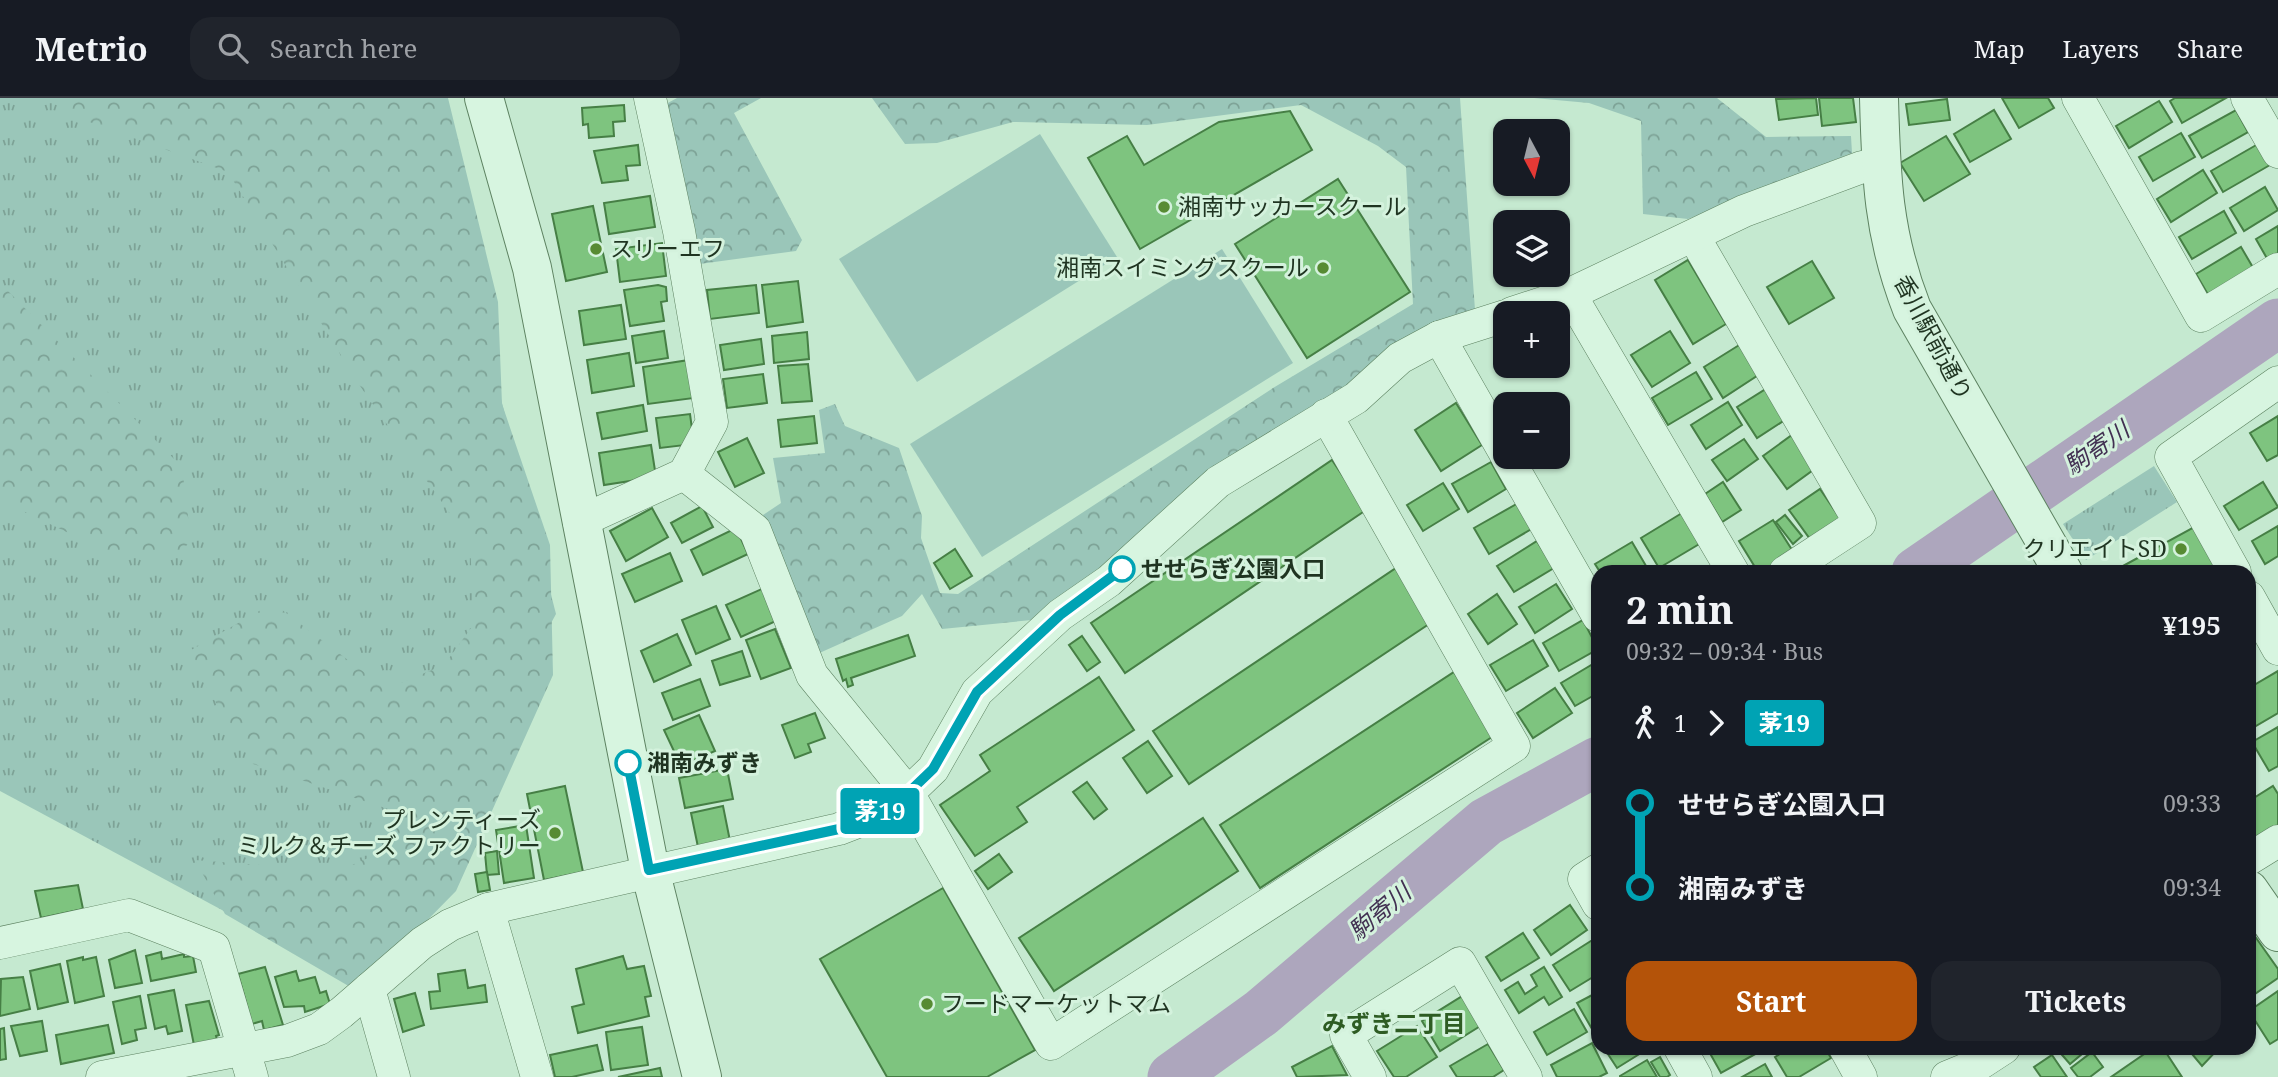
<!DOCTYPE html>
<meta charset="utf-8">
<style>
:root{--surface:#171b24;--page:#20242c;--text:#f1f3f6;--muted:#9ea1a6;--line:#363941;--accent:#b45309}
body{margin:0;font-family:"Noto Serif","Noto Sans JP",serif;background:var(--page);color:var(--text);height:100vh;display:flex;flex-direction:column;font-size:26px;white-space:nowrap}
*{box-sizing:border-box;margin:0}
p{font-size:23px;color:var(--muted)}
.icon{flex:none;width:38px;height:38px;fill:none;stroke:currentColor;stroke-width:2;stroke-linecap:round;stroke-linejoin:round}
.map{position:relative;flex:1;overflow:hidden}
.panel{position:absolute;left:1591px;top:467px;width:665px;height:490px;display:flex;flex-direction:column;background:var(--surface);border-radius:21px;box-shadow:0 2px 5px #0004}
.panel>*{flex:none}
.badge{padding:0 14px;border-radius:5px;font-size:24px;line-height:46px}
.needle{width:46px;rotate:173deg}
.buttons{position:absolute;left:1493px;top:21px;display:grid;gap:14px}
.buttons a{display:grid;place-items:center;width:77px;height:77px;border-radius:14px;background:var(--surface);box-shadow:0 2px 5px #0004;font-size:35px}
.map>.badge{position:absolute;translate:-50% -50%;box-shadow:0 0 0 4px #fff}
.legs{display:flex;align-items:center;gap:10px;height:77px;padding:0 35px;font-size:23px}
.legs p{margin-inline-start:auto}
.headline{display:flex;align-items:center;justify-content:space-between;height:119px;padding:0 35px}
h1{font-size:38px;font-weight:700;line-height:52px}
.action{display:flex;gap:14px;margin-top:auto;padding:14px 35px}
.action a{flex:1;height:80px;border-radius:21px;background:var(--accent);color:#fff;font-size:28px;font-weight:700;line-height:80px;text-align:center}
.action a+a{background:var(--page);color:var(--text)}
ul{padding:0 35px;list-style:none}
li{display:flex;align-items:center;gap:24px;height:84px;font-size:26px}
li i{display:grid;place-items:center;width:10px;height:100%;margin:0 9px;background:currentColor}
li i::after{content:'';width:18px;height:18px;margin:-9px;border:5px solid;border-radius:50%;background:var(--surface)}
li p{margin-inline-start:auto}
li:first-child i{background:linear-gradient(#0000 50%,currentColor 0)}
li:last-child i{background:linear-gradient(currentColor 50%,#0000 0)}
header{display:flex;align-items:center;gap:42px;box-sizing:border-box;height:98px;padding:0 35px;background:var(--surface);border-bottom:2px solid var(--line)}
header strong{font-size:33px}
nav{display:flex;gap:38px;margin-inline-start:auto;font-size:24px}
.search{width:490px;height:63px;background:var(--page);display:flex;align-items:center;gap:18px;box-sizing:border-box;padding:0 24px;border-radius:21px;color:var(--muted);font-size:26px}
.map>svg:first-child{display:block}
</style>
<header>
<strong>Metrio</strong>
<div class="search"><svg class="icon" aria-label="search" viewBox="0 0 24 24"><circle cx="10" cy="10" r="6"/><path d="M15 15l6 6"/></svg>Search here</div>
<nav><a>Map</a><a>Layers</a><a>Share</a></nav>
</header>
<div class="map">
<svg width="2278" height="979" viewBox="0 0 2278 979">
<defs>
<pattern id="grass-tufts" width="24" height="20" patternUnits="userSpaceOnUse" patternTransform="scale(1.75)"><rect width="24" height="20" fill="#9ac6b9"/><path d="M3 7l-1-3M5 7V3M7 7l1-3M15 17l-1-3M17 17v-4M19 17l1-3" fill="none" stroke="#7da296"/></pattern>
<pattern id="forest-crowns" width="20" height="18" patternUnits="userSpaceOnUse" patternTransform="scale(1.75)"><rect width="20" height="18" fill="#9ac6b9"/><path d="M2 6a3 3 0 1 1 6 0M12 15a3 3 0 1 1 6 0" fill="none" stroke="#7da296"/></pattern>
</defs>
<rect width="100%" height="100%" fill="#c5e9d0"/>
<g fill="url(#grass-tufts)">
<path d="M0,0H424L556,516L356,884L0,693Z"/>
<path d="M2154,368L2177,404L2086,462L2063,426Z"/>
</g>
<g fill="url(#forest-crowns)">
<path d="M54,0H448L498,204L502,306L550,447L553,577L456,793L403,847L352,890L225,816L195,762L338,773L389,751L394,713L253,666L186,555L273,505L386,591L444,567L474,526L470,444L360,288L228,74L84,22Z"/>
<path d="M677,0H761L734,15L802,142L796,153L692,167L666,6Z"/>
<path d="M872,0H1460L1475,212L1449,219L1390,254L1345,293L1210,370L1095,484L1042,521L942,531L922,496L902,518L815,557L763,417L781,405L773,360L825,355L819,312L835,306L845,328L899,350L922,418L921,440L940,495L958,496L1273,290L1413,206L1406,69L1378,48L1301,7L1147,27L1013,24L937,45L905,46Z"/>
<path d="M1534,0H1717L1766,39L1851,38L1852,55L1688,121L1643,116L1641,23L1589,5Z"/>
<path d="M0,185L182,369L191,443L176,458L106,453L25,414L0,397Z"/>
</g>
<g fill="#9ac6b9">
<path d="M1040,36L1117,159L917,284L839,161Z"/>
<path d="M1222,151L1293,265L982,459L910,346Z"/>
</g>
<g fill="none" stroke-linecap="round" stroke-linejoin="round">
<g stroke="#ada6bd" stroke-width="49">
<path d="M1916,474L2278,225"/>
<path d="M1172,979L1261,915L1486,724L1598,663"/>
</g>
</g>
<g fill="#7ec47f" stroke="#467f45" stroke-width="2">
<path d="M1816,0L1818,17L1779,22L1776,1Z"/>
<path d="M1819,0H1853L1856,24L1822,28Z"/>
<path d="M2002,0H2048L2054,10L2019,30Z"/>
<path d="M2175,0H2226L2182,25L2170,3Z"/>
<path d="M1947,1L1950,22L1909,27L1906,6Z"/>
<path d="M2159,3L2172,24L2129,50L2116,28Z"/>
<path d="M624,7L625,23L613,24L614,38L589,40L588,26L583,27L582,10Z"/>
<path d="M1994,12L2011,41L1970,64L1954,36Z"/>
<path d="M2236,12L2248,34L2202,60L2189,38Z"/>
<path d="M1290,13L1312,52L1140,151L1088,60L1127,38L1144,67L1219,24Z"/>
<path d="M2181,35L2195,59L2153,83L2139,59Z"/>
<path d="M1946,38L1970,76L1924,103L1900,65Z"/>
<path d="M2258,46L2270,67L2223,94L2211,73Z"/>
<path d="M638,47L640,67L626,68L628,82L602,85L594,53Z"/>
<path d="M2203,72L2217,95L2171,124L2157,101Z"/>
<path d="M1338,81L1410,194L1307,260L1235,146Z"/>
<path d="M2265,89L2278,112L2244,133L2230,110Z"/>
<path d="M650,98L655,129L609,136L604,105Z"/>
<path d="M593,108L607,174L566,183L552,116Z"/>
<path d="M2224,113L2236,135L2192,161L2179,139Z"/>
<path d="M2278,128V158L2269,164L2256,141Z"/>
<path d="M662,145L666,178L620,184L616,151Z"/>
<path d="M2241,149L2255,173L2210,200L2196,176Z"/>
<path d="M1688,162L1726,226L1693,246L1655,182Z"/>
<path d="M1812,163L1834,200L1789,226L1767,189Z"/>
<path d="M798,183L803,224L767,229L762,187Z"/>
<path d="M658,187L666,189L667,203L661,204L664,223L630,228L624,192Z"/>
<path d="M756,187L759,215L710,221L707,192Z"/>
<path d="M621,207L626,241L584,247L579,213Z"/>
<path d="M664,233L668,260L636,265L632,238Z"/>
<path d="M1670,233L1690,265L1652,289L1631,257Z"/>
<path d="M807,234L809,261L774,265L772,238Z"/>
<path d="M761,241L764,266L724,272L720,247Z"/>
<path d="M1744,244L1763,274L1723,300L1704,269Z"/>
<path d="M629,255L634,288L592,295L587,262Z"/>
<path d="M689,262L694,300L648,306L643,269Z"/>
<path d="M808,266L812,303L782,305L778,268Z"/>
<path d="M1696,274L1712,301L1668,327L1652,300Z"/>
<path d="M763,276L767,305L727,310L723,281Z"/>
<path d="M1769,289L1788,320L1757,340L1737,309Z"/>
<path d="M1728,304L1742,327L1706,351L1691,327Z"/>
<path d="M1456,305L1482,347L1441,373L1415,332Z"/>
<path d="M643,307L647,333L602,341L597,315Z"/>
<path d="M690,316L694,346L660,350L656,320Z"/>
<path d="M814,318L817,345L781,349L778,322Z"/>
<path d="M2278,318V357L2267,363L2250,335Z"/>
<path d="M1796,334L1820,367L1787,391L1763,358Z"/>
<path d="M747,340L764,375L735,389L718,354Z"/>
<path d="M1744,341L1758,361L1727,383L1712,362Z"/>
<path d="M651,347L656,379L604,387L599,355Z"/>
<path d="M1332,362L1366,412L1125,575L1091,525Z"/>
<path d="M1491,364L1506,391L1468,414L1452,386Z"/>
<path d="M1723,384L1741,412L1722,424L1705,396Z"/>
<path d="M2263,384L2278,409L2239,432L2224,408Z"/>
<path d="M1443,385L1459,411L1423,433L1407,407Z"/>
<path d="M1820,391L1840,420L1810,441L1789,412Z"/>
<path d="M1520,404L1535,429L1489,456L1474,430Z"/>
<path d="M702,408L713,429L682,445L671,425Z"/>
<path d="M652,410L668,439L626,463L610,433Z"/>
<path d="M1682,415L1701,445L1659,470L1641,440Z"/>
<path d="M1785,417L1802,438L1793,446L1776,424Z"/>
<path d="M1773,422L1794,455L1764,474H1758L1739,443Z"/>
<path d="M2196,428L2221,474H2112Z"/>
<path d="M2278,428V458L2265,466L2252,443Z"/>
<path d="M736,430L748,456L703,477L691,452Z"/>
<path d="M1537,443L1554,470L1514,494L1497,468Z"/>
<path d="M1632,444L1649,473L1600,474L1595,466Z"/>
<path d="M955,451L972,478L950,491L934,465Z"/>
<path d="M670,455L682,483L635,504L622,476Z"/>
<path d="M1396,470L1432,524L1189,686L1153,633Z"/>
<path d="M1556,486L1572,511L1535,535L1519,509Z"/>
<path d="M764,490L778,522L741,539L726,507Z"/>
<path d="M1497,496L1517,526L1488,546L1468,516Z"/>
<path d="M716,508L730,541L696,556L682,522Z"/>
<path d="M1583,522L1598,551L1559,573L1543,545Z"/>
<path d="M775,531L791,570L761,581L746,542Z"/>
<path d="M677,536L691,567L654,584L641,553Z"/>
<path d="M908,537L915,558L851,580L853,587L848,589L846,581L843,583L836,561Z"/>
<path d="M1082,538L1100,564L1087,573L1069,547Z"/>
<path d="M1533,542L1548,568L1506,593L1490,567Z"/>
<path d="M742,553L750,578L720,587L712,563Z"/>
<path d="M1598,563V595L1575,608L1561,585Z"/>
<path d="M2278,573V615L2249,632V590Z"/>
<path d="M1454,574L1495,637L1260,790L1220,727Z"/>
<path d="M1099,579L1134,632L1017,709L1027,724L975,758L940,707L990,673L980,657Z"/>
<path d="M700,581L710,608L673,622L662,595Z"/>
<path d="M1555,590L1572,615L1533,640L1517,615Z"/>
<path d="M815,615L825,640L808,646L811,654L795,660L782,627Z"/>
<path d="M699,617L715,653L681,668L664,632Z"/>
<path d="M2278,629V668L2269,673L2252,644Z"/>
<path d="M1148,643L1172,678L1147,695L1123,660Z"/>
<path d="M727,671L733,701L685,710L679,680Z"/>
<path d="M1087,684L1107,711L1094,721L1073,694Z"/>
<path d="M565,688L583,774L544,782L527,696Z"/>
<path d="M2273,688L2278,696V730L2249,746V703Z"/>
<path d="M723,708L730,743L698,749L691,715Z"/>
<path d="M1203,720L1238,773L1054,893L1019,840Z"/>
<path d="M526,727L534,780L504,785L496,732Z"/>
<path d="M497,753L499,776L487,777L485,755Z"/>
<path d="M999,756L1012,774L988,791L975,773Z"/>
<path d="M487,774L490,792L478,794L475,776Z"/>
<path d="M78,787L83,811L41,820L35,793Z"/>
<path d="M943,790L1035,952L987,979H887L820,861Z"/>
<path d="M1570,807L1587,832L1551,857L1534,832Z"/>
<path d="M1523,835L1539,860L1501,883L1486,859Z"/>
<path d="M2254,837L2278,871V880L2249,900V841Z"/>
<path d="M1594,841L1598,846V876L1570,893L1553,867Z"/>
<path d="M135,852L142,885L115,890L109,862Z"/>
<path d="M161,854L162,861L184,856V859L193,858L196,874L151,883L146,858Z"/>
<path d="M623,858L627,871L644,868L651,898L645,899L649,918L578,935L572,909L584,906L576,871Z"/>
<path d="M83,859V862L96,859L104,898L75,905L67,863Z"/>
<path d="M60,866L68,904L38,911L30,873Z"/>
<path d="M265,869L283,927L264,932L262,923L252,926L238,876Z"/>
<path d="M1544,869L1562,899L1549,907L1544,899L1519,915L1505,892L1518,884L1525,896L1537,888L1531,877Z"/>
<path d="M465,872L468,890L485,887L487,904L431,911L429,894L440,893L438,876Z"/>
<path d="M296,873L299,883L315,879L320,895L326,893L330,906L305,914L304,908L284,909L275,879Z"/>
<path d="M23,879L30,911L0,918L1,881Z"/>
<path d="M174,892L182,933L168,936L166,928L155,931L148,897Z"/>
<path d="M2278,893V941L2270,946L2249,913Z"/>
<path d="M1598,894V928L1592,931L1577,905Z"/>
<path d="M415,895L424,927L403,934L394,901Z"/>
<path d="M1464,897L1482,927L1440,953L1422,923Z"/>
<path d="M140,898L146,930L135,932L137,942L122,946L113,904Z"/>
<path d="M209,903L219,937L216,938L217,942L194,947L186,907Z"/>
<path d="M1574,911L1587,934L1547,957L1534,934Z"/>
<path d="M42,923L47,953L20,958L11,928Z"/>
<path d="M108,927L114,955L61,966L56,937Z"/>
<path d="M1417,928L1437,959L1406,979H1394L1377,953Z"/>
<path d="M642,929L648,967L611,972L606,934Z"/>
<path d="M4,930L6,961L0,962V931Z"/>
<path d="M1592,945L1607,975L1599,979H1557L1551,967Z"/>
<path d="M1488,946L1504,972L1493,979H1457L1450,968Z"/>
<path d="M597,947L603,972L572,979H555L550,957Z"/>
<path d="M1332,948L1347,977L1297,979L1292,969Z"/>
<path d="M1604,950H1649L1617,970Z"/>
<path d="M1707,950H1757L1759,954L1721,975Z"/>
<path d="M1790,950H1825L1831,960L1799,979H1787L1775,959Z"/>
<path d="M2056,950H2087L2088,951L2070,966Z"/>
<path d="M2153,950H2163L2182,979H2111Z"/>
<path d="M2187,950H2219L2202,968Z"/>
<path d="M2092,954L2103,969L2090,979H2078L2071,970Z"/>
<path d="M2052,957L2067,979H2041L2034,969Z"/>
<path d="M1660,959L1670,977L1667,979H1660L1651,964Z"/>
<path d="M1647,962L1657,979H1620V978Z"/>
<path d="M1765,966L1772,979H1742Z"/>
<path d="M660,970L662,979H618Z"/>
</g>
<g fill="none" stroke-linecap="round" stroke-linejoin="round">
<defs>
<g id="minor">
<path d="M2078,0L2201,218L2278,171"/>
<path d="M2247,0L2278,54"/>
<path d="M1694,139L1860,425L1785,474"/>
<path d="M1570,196L1733,474"/>
<path d="M1512,215L1570,196L1744,113L1862,69L1880,65"/>
<path d="M1439,239L1505,355"/>
<path d="M1507,359L1598,518"/>
<path d="M684,376L755,432L812,577L908,695L1051,946L1514,648L1326,317"/>
<path d="M579,424L684,376L712,324L679,133L650,0"/>
<path d="M2235,474L2171,359L2278,284"/>
<path d="M2249,499L2278,551"/>
<path d="M2249,761L2278,743"/>
<path d="M1598,772L1584,781L1598,806"/>
<path d="M488,811L537,979"/>
<path d="M0,845L129,817L214,850L252,979"/>
<path d="M369,891L394,979"/>
<path d="M1680,950L1696,979"/>
<path d="M1845,950L1861,979"/>
<path d="M102,979L287,943L319,931L341,915L422,845L450,827L488,811L839,731L870,719L908,695L933,671L977,594L1060,517L1109,483L1218,384L1356,300L1400,260L1439,239L1505,218"/>
<path d="M1370,979L1346,937L1460,865L1526,979"/>
<path d="M1947,979L1981,965L2004,950"/>
</g>
<g id="tertiary">
<path d="M484,0L532,170L650,772L702,979"/>
<path d="M1879,0C1881,79 1883,137 1912,211L2063,474"/>
<path d="M2249,792L2278,834"/>
</g>
</defs>
<use href="#minor" stroke="#5d8261" stroke-width="33"/>
<use href="#tertiary" stroke="#5d8261" stroke-width="40"/>
<use href="#minor" stroke="#d7f5e0" stroke-width="32"/>
<use href="#tertiary" stroke="#d7f5e0" stroke-width="38"/>
</g>
<g fill="none" stroke-linecap="round" stroke-linejoin="round">
<defs>
<path id="line-1" d="M628,665L649,772L839,731L870,719L908,695L933,671L977,594L1060,517L1122,471"/>
</defs>
<use href="#line-1" stroke="#fff" stroke-width="16"/>
<use href="#line-1" stroke="#00a3b4" stroke-width="10"/>
</g>
<g fill="#578b33" stroke="#d4f2dd" stroke-width="2.5">
<circle cx="1164" cy="109" r="7"/>
<circle cx="596" cy="151" r="7"/>
<circle cx="1323" cy="170" r="7"/>
<circle cx="2181" cy="451" r="7"/>
<circle cx="555" cy="735" r="7"/>
<circle cx="927" cy="906" r="7"/>
</g>
<g fill="#fff" stroke="#00a3b4" stroke-width="3.5">
<circle cx="1122" cy="471" r="12"/>
<circle cx="628" cy="665" r="12"/>
</g>
<g text-anchor="middle" stroke-width="6" stroke-linejoin="round" paint-order="stroke">
<g font-size="23" fill="#1f3421" stroke="#d4f2dd" text-anchor="start">
<text x="1178" y="117">湘南サッカースクール</text>
<text x="610" y="159">スリーエフ</text>
<text x="1309" y="178" text-anchor="end">湘南スイミングスクール</text>
<text x="2167" y="459" text-anchor="end">クリエイトSD</text>
<text x="541" y="730" text-anchor="end">プレンティーズ<tspan x="541" dy="26">ミルク＆チーズ ファクトリー</tspan></text>
<text x="941" y="914">フードマーケットマム</text>
</g>
<g font-size="23" fill="#1f3421" stroke="#d4f2dd">
<text transform="translate(1933 240) rotate(62)" y="8">香川駅前通り</text>
</g>
<g font-size="23" font-weight="bold" fill="#1f3421" stroke="#d4f2dd" text-anchor="start">
<text x="1141" y="479">せせらぎ公園入口</text>
<text x="647" y="673">湘南みずき</text>
</g>
<g font-size="24" font-style="italic" fill="#423052" stroke="#d4f2dd">
<text transform="translate(2097 350) rotate(-35)" y="8">駒寄川</text>
<text transform="translate(1380 814) rotate(-40)" y="8">駒寄川</text>
</g>
<g font-size="24" font-weight="bold" fill="#2e5c23" stroke="#d4f2dd">
<text x="1394" y="934">みずき二丁目</text>
</g>
</g>
</svg>
<div class="buttons">
<a><svg class="needle" viewBox="-14 -14 28 28"><path d="M0-13l5 13h-10z" fill="#e53935"/><path d="M0 13l5-13h-10z" fill="#9ea1a6"/></svg></a>
<a><svg class="icon" aria-label="layers" viewBox="0 0 24 24"><path d="M12 4l9 5-9 5-9-5zM3 14l9 5 9-5"/></svg></a>
<a>+</a>
<a>−</a>
</div>
<b class="badge" style="left:880px;top:713px;background:#00a3b4;color:#fff">茅19</b>
<section class="panel">
<div class="headline"><div><h1>2 min</h1><p>09:32 – 09:34 · Bus</p></div><b>¥195</b></div>
<div class="legs"><svg class="icon" aria-label="walk" viewBox="0 0 24 24"><circle cx="13" cy="4" r="2"/><path d="M13 8l-2 6 4 7M11 14l-3 7M7 12l3-4h3l4 4"/></svg>1<svg class="icon" aria-label="forward" viewBox="0 0 24 24"><path d="M9 5l7 7-7 7"/></svg><b class="badge" style="background:#00a3b4;color:#fff">茅19</b></div>
<ul>
<li><i style="color:#00a3b4"></i><b>せせらぎ公園入口</b><p>09:33</p></li>
<li><i style="color:#00a3b4"></i><b>湘南みずき</b><p>09:34</p></li>
</ul>
<div class="action"><a>Start</a><a>Tickets</a></div>
</section>
</div>
